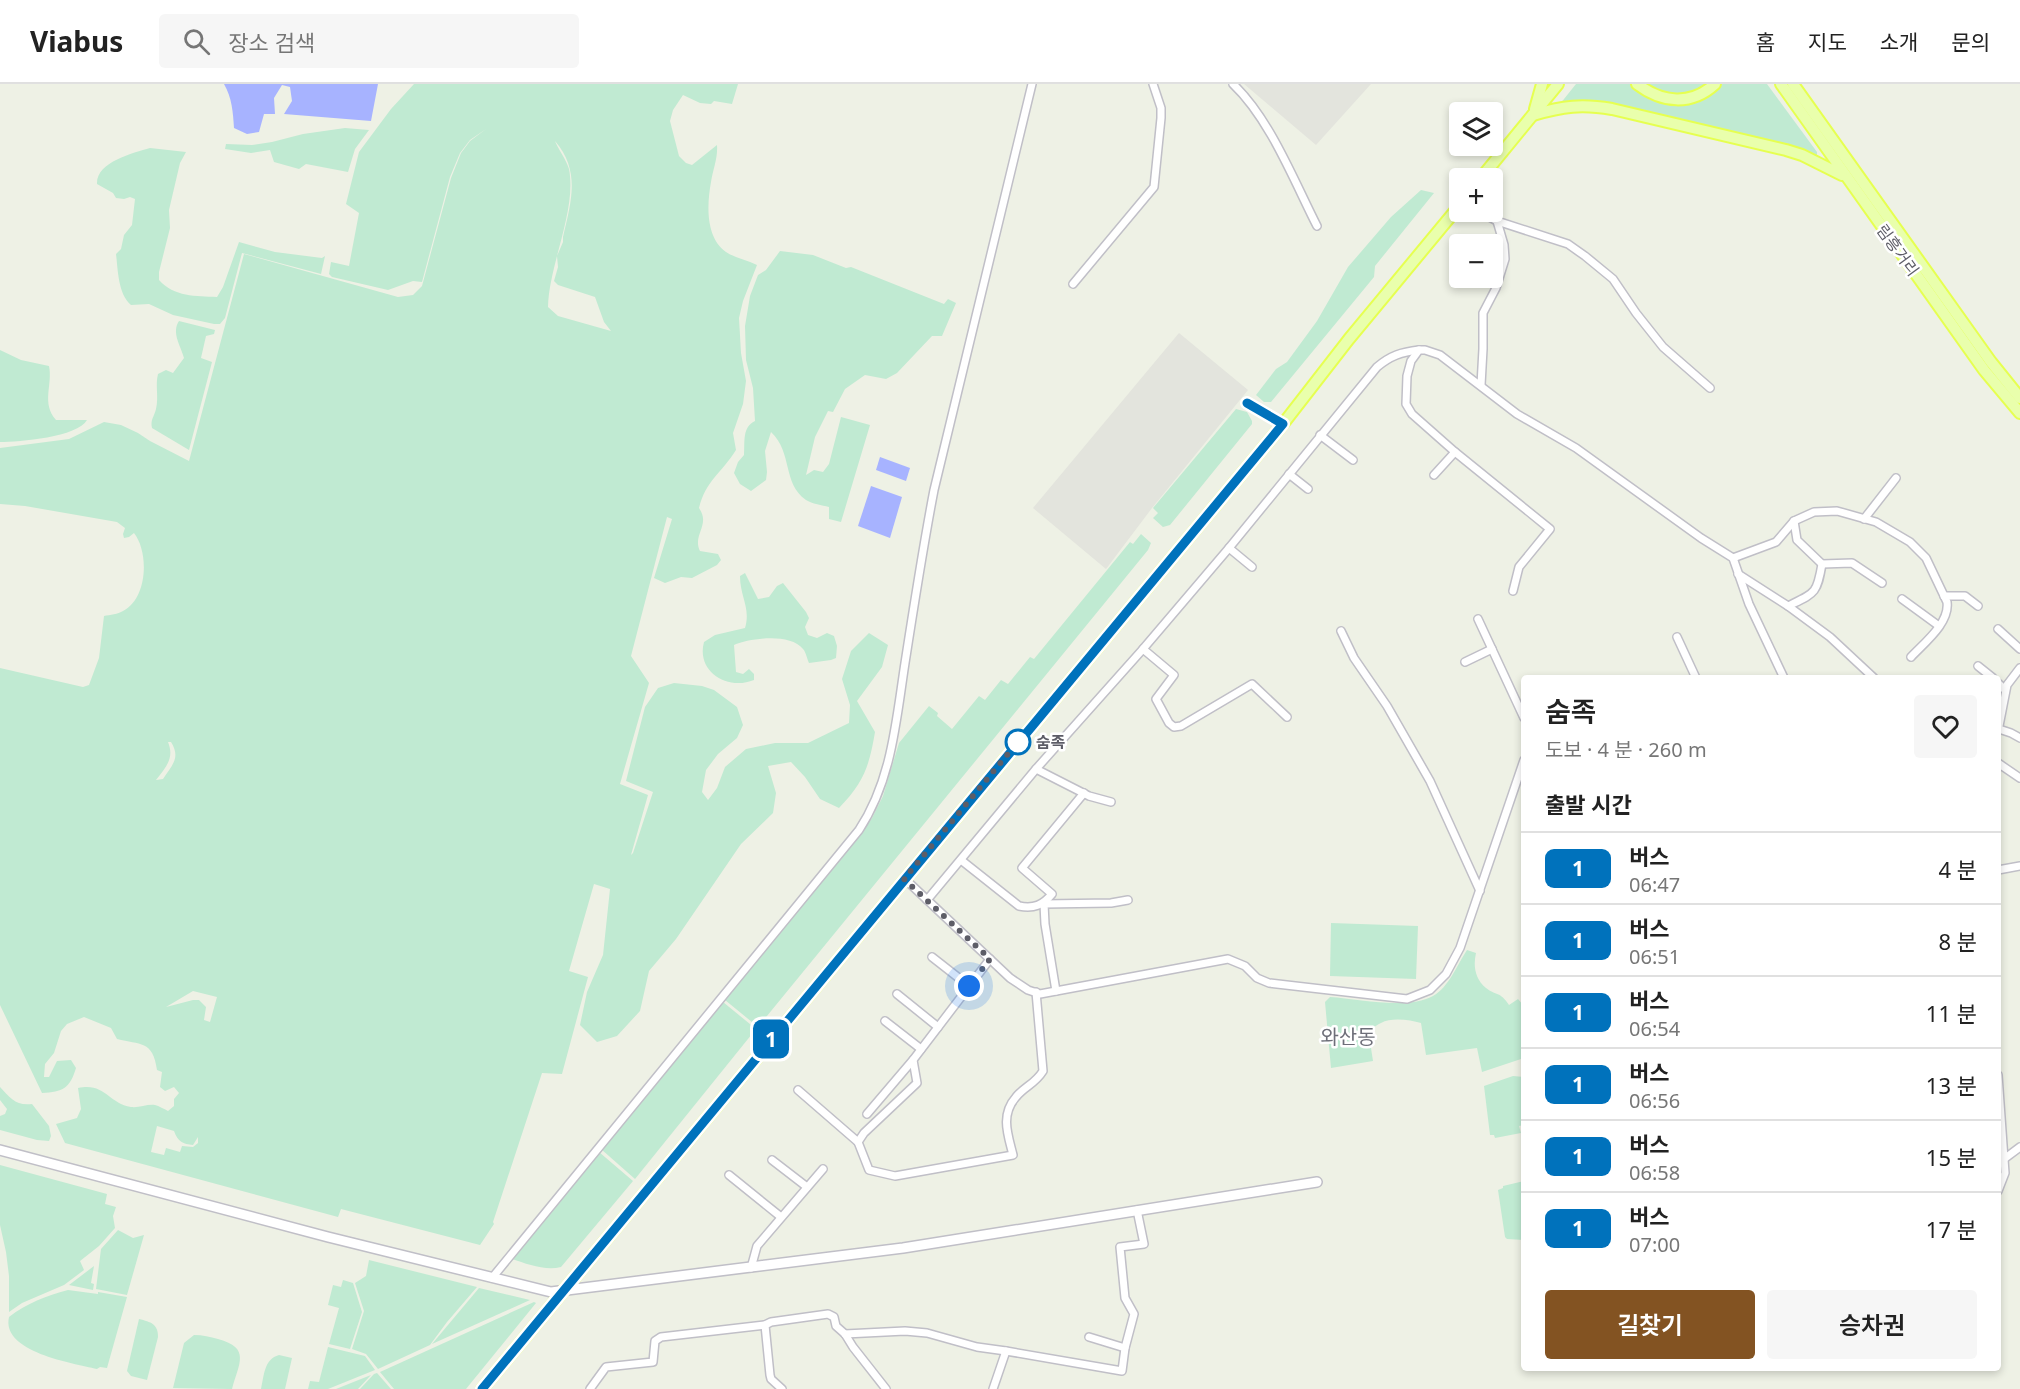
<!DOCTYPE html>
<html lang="ko">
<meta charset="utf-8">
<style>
:root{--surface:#fff;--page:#f6f6f6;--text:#222;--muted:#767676;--line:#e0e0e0;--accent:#835322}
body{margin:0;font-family:"Noto Sans","Noto Sans KR",sans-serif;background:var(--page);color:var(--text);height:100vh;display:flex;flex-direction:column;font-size:22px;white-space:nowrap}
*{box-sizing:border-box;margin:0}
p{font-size:20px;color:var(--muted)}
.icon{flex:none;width:33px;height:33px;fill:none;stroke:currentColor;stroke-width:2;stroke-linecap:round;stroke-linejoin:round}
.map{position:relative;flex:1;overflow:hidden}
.drawer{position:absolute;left:1521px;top:591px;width:480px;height:696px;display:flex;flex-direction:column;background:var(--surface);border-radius:6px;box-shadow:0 3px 9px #0003}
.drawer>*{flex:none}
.badge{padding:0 12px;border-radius:9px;font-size:21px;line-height:39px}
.controls{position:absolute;left:1449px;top:18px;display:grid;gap:12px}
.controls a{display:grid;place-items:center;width:54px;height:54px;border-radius:6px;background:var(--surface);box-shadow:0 3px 9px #0003;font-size:30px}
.you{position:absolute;width:30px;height:30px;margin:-15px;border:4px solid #fff;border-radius:50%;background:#1a73e8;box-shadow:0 0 0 9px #1a73e833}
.map>.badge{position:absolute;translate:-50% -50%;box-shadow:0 0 0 3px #fff}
h2{padding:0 24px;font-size:22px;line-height:54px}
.round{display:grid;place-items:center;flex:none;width:63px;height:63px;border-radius:6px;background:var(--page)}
.overview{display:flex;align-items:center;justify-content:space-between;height:102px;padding:0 24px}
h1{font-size:28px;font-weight:600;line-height:45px}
.action{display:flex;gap:12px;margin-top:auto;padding:12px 24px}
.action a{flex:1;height:69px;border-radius:6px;background:var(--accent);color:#fff;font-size:24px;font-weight:600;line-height:69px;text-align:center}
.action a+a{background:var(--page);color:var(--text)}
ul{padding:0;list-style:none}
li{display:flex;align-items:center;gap:18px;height:72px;padding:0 24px;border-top:2px solid var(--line)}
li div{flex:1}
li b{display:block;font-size:22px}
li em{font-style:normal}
li .badge{min-width:66px;font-weight:700;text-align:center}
header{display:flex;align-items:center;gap:36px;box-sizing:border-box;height:84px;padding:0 30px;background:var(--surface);border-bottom:2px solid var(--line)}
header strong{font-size:28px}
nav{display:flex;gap:33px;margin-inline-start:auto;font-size:21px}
.search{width:420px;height:54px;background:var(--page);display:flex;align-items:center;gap:15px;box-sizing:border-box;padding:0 21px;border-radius:6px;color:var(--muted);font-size:22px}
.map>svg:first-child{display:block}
</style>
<header>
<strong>Viabus</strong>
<div class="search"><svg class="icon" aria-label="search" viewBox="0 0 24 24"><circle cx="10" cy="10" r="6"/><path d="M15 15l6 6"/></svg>장소 검색</div>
<nav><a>홈</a><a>지도</a><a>소개</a><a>문의</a></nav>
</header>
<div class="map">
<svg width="2020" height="1305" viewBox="0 0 2020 1305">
<rect width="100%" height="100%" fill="#eef1e5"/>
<g fill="#e3e4dd">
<path d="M1244,0H1371L1316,61Z"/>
<path d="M1179,249L1248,306L1152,424L1106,485L1033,424Z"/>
</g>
<g fill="#c0ead2" fill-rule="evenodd">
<path d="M414,0H738L732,20L714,17L711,20L700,19L683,11L673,26L670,37L679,72L686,79L692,81L717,61C718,74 713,85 711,98C707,120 705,153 726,168C735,174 747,176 757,181L743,217L739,234L741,269L746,297L743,320L733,349L736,366C721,390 706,396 699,424C711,441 692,451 700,467L718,470L721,476L717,481L692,494L681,493L665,499L654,494L672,435L667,433L631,572L649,599L620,700L648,711L631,771L633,769L653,708L626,697L645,623L658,604L674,599L702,602L714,606L737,623L743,641L737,654L718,670L706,686L702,708L708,716L717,704L725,683L746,665L775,659H808L849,639L850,621L842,595L851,567L869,549L888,561L882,583L857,617L875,648C869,683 864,698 839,724L820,715L805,693L791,678L768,682L776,709L773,729L741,760L676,855L649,887L640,927L617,952L597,958L580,941L587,908L603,871L610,805L594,800L569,887L588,893L562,990L542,989L493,1138L494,1140L480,1161L341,1125L338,1133L65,1059L56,1040L77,1034L81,1025L78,1004C105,998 108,1019 131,1023C139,1024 147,1020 155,1021C159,1022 164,1025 168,1027L174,1022V1015L179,1009L174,1003L165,1007L160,1003L162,988L157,986C153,956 140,961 117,955L111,944L84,933L67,940L61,947L54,969L45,980L44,993H49L57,977L71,976L76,984C70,1004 63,1008 42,1009L0,921V584L83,603L89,601L99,574L104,532C110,531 118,530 123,527C148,514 149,468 134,449L129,453L124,454L123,450L125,444L117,438L25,422L0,420V364L69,355L104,338L121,341L138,349L150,357L189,377L244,170L398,213L413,211L422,202L451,94L461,69L470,57L486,45L470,56L460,69L450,93L422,198L413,197L388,206L332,193L329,190L331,178L349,182L359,129L346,120L359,68L391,25ZM555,57C581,87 571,118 563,153V158L557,172L558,183L554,197L558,201L595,213L604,238L611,247L558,232L548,223C549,180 577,126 569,85C566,75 558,65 555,57ZM171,658C181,674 172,681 163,695L156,696C165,684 175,675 168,658ZM193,907L217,913L210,938L204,936L206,923L199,916H193L166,923ZM157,1042L174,1047C178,1058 183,1060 193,1061L198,1053V1059L193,1063L182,1062L180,1068L166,1064L164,1071L151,1068Z"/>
<path d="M1576,0H1630L1649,15L1670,21L1693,18L1721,0H1767L1817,68V72L1788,62L1578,17L1560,20Z"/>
<path d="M1643,0H1708C1680,17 1670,12 1643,0Z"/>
<path d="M345,44L369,46L355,65L348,88L306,80L299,85L274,78L270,66L251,69L225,65L226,60L252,61L272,58L303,50Z"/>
<path d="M150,64L186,68L180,79L169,126L170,144L159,188V196C174,213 196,212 217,213L223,203L239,158L275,168L322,174L325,172L321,190L242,169L225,234L220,240H214L173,231L149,220L131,221C118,210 118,186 116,170L121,165L124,151L132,141L135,115L130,113L124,115L116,114L113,109L97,100C96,78 133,69 150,64Z"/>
<path d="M1421,106L1434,109L1375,182L1374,193L1271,318H1264L1256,311L1276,285L1287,278L1317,237L1348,183L1391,133Z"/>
<path d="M780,167L813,171L846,184L851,183L944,220L948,215L956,219L942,252H932L897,289L886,295L865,291L845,305L833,328L828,327L815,353L806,391L814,386L823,388L829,380L841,333L870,341L841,438L829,435V423C822,421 812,420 806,416C782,399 793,369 771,348L765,367L767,388L766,396L751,407L740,400L734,389L738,378L744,371C745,358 742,343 755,337L753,304L746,276L745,242L750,212L758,191L766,186Z"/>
<path d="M179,237L215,246L214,250L206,252L201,274L212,278L189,366L152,344C150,336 154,333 156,325C159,313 155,301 158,290L166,286L173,289L184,274C181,262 171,249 179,237Z"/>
<path d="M0,266L21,276L49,282C53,301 41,319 56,336H87C78,353 19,358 0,358Z"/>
<path d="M1236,325L1247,328L1252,337V340L1170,441L1163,443L1153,434L1158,429L1153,424Z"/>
<path d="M1141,450L1151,459L1148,466L758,943L725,916L872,734L883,712L899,659L929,622L938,629L937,632L952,645L979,612L985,616L1001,596L1008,600L1030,573L1034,575L1130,458L1133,460Z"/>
<path d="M745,489L758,515L769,513L777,502L783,499L806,528L809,534L805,543L808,551L817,554L827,549L834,552L837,562L836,574L831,576L809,579C807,575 806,568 803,565C790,549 751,554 734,561L736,588L743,590L749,585L754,590V596C727,607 696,587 704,558L715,551L745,544C751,524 740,513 740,492Z"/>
<path d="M1331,839L1418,842L1416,895L1330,892Z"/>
<path d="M1467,866L1476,869C1473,882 1475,895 1486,904C1496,912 1500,907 1509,921L1518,915L1524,922V974L1482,988L1477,964L1426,971L1421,939C1410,936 1392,933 1381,939C1375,942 1374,944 1368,945L1373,977L1331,984L1325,918L1330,913C1359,915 1408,926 1433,912C1449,903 1457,881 1467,866Z"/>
<path d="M723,918L756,945L635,1095L601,1065Z"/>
<path d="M1513,992L1524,993V1041L1519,1042L1521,1049L1495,1054L1494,1051H1490L1484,1002Z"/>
<path d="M0,1003C10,1014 16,1022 32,1020L49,1042L51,1052L49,1057L37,1056L0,1046V1032L5,1030L7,1025L0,1016Z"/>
<path d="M599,1068L633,1097L561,1183C545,1187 527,1180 512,1175Z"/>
<path d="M0,1081L107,1110L105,1120L116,1123L113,1132L115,1144L99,1162L80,1177L84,1186L64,1201L22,1219L9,1228V1192L6,1168L0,1141Z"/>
<path d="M1524,1097V1156L1507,1155L1505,1153L1498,1106L1503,1104V1102Z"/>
<path d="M118,1146L133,1154L144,1151L127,1211L96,1205L101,1165Z"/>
<path d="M369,1176L477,1203L447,1238L430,1261L378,1285L366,1270L352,1265L364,1227L355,1199L366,1192Z"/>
<path d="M94,1182L91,1199L94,1200L93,1206L69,1201Z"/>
<path d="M343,1196L353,1199L362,1228L350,1265L329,1260L339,1224L328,1221L333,1201L341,1203Z"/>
<path d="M479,1204L530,1216L432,1260Z"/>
<path d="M68,1206L98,1210V1208L127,1213L107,1284L100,1283L97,1285C72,1279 1,1268 9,1233C27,1219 46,1212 68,1206Z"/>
<path d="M534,1218L536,1219L466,1305H394L380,1288Z"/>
<path d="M139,1235C151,1238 158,1240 158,1253L147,1296L131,1292L127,1287Z"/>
<path d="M194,1251C203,1251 210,1253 218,1255C251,1264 239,1279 232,1305L173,1304L184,1259Z"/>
<path d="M328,1263L365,1272L375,1286L328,1305H308L310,1297L319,1298Z"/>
<path d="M279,1271L292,1274L285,1305H261C264,1292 264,1275 279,1271Z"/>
<path d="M377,1289L391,1305H360L374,1290Z"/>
<path d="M371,1291L358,1305H336Z"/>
</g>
<g fill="#a7b3ff">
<path d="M224,0H378L371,37L284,30L292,17L290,3L282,1L274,14L275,30H264L259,48L247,50L234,44C233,28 232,14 224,0Z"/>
<path d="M880,373L910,384L906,397L876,386Z"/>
<path d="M871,402L902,413L890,454L858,442Z"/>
</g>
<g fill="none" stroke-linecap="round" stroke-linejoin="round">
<defs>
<g id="minor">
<path d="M1233,0C1270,35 1294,97 1317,142"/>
<path d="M1480,128L1497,137L1568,160L1585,172L1613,195L1636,229L1663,263L1710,304"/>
<path d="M1073,200L1154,103L1161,34V24L1153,0"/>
<path d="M1481,301L1483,265V229L1496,204L1505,175L1504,161L1497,137"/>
<path d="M1320,351L1353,376"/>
<path d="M1455,368L1550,445L1519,483L1513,507"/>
<path d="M1289,390L1308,405"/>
<path d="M1434,391L1455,368L1412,330L1406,320L1407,292L1411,277L1419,266H1425L1440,271L1517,330L1576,364L1701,454L1733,474L1749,520L1784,594"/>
<path d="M1864,435L1896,394"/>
<path d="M1794,437L1797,456L1822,480L1852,479L1882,499"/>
<path d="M1229,464L1252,483"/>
<path d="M1733,474L1776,458L1794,437L1814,428L1837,427L1876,438L1910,458L1926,474L1947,518C1950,539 1924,559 1911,573"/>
<path d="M1738,490L1788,522L1830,553L1874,594"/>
<path d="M1944,512H1965L1978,522"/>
<path d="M1902,515L1939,542"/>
<path d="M1788,522C1815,509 1817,510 1822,480"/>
<path d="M1478,535L1524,634"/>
<path d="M1998,545L2020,565"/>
<path d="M1341,547L1354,574L1387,622L1430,697L1480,807"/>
<path d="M1677,553L1696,594"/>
<path d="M1143,565L1174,591L1156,615L1169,639L1174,643L1181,642L1252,600L1287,633"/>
<path d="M1465,578L1492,565"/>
<path d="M1978,582L1993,594"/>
<path d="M1998,599L2005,606"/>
<path d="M1999,645L2011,649L2020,654"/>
<path d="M1998,647L2007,601L2020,584"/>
<path d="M1998,679L2020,694"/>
<path d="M1036,685L1089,712L1111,718"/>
<path d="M961,776L1019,822C1034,825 1043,821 1052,810L1022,784L1084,709"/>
<path d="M1998,786L2020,782"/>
<path d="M905,795L1010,894L1028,906L1040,910L1228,875L1245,882L1257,894L1269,899L1407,915L1430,906L1446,890L1460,864L1524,676"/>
<path d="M927,816L1036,685L1143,565L1229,464L1377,283C1390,272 1401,268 1419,266"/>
<path d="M932,873L969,902"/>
<path d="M990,875L913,976L917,999L864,1049L858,1058L869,1086L895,1092L1013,1071C1008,1051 1000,1031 1016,1013C1025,1002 1035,1000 1043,987L1036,908"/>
<path d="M1056,907L1045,840L1044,820L1111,819L1128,816"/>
<path d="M897,910L938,943"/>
<path d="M885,937L921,965"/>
<path d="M1998,991L2005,1089L1998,1107"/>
<path d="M798,1006L858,1058"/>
<path d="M867,1030L913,976"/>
<path d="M2004,1075L2020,1063"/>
<path d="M772,1076L807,1103"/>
<path d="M729,1091L781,1133"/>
<path d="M751,1184L757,1162L823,1085"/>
<path d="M492,1194L859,746C892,696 896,637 905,579C914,521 923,463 934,406L1032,0"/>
<path d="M845,1250L905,1247L927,1249L977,1263L1006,1267L1122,1287L1125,1264L1134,1230L1125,1214L1120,1163L1144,1160L1137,1126"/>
<path d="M1089,1253L1125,1264"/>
<path d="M590,1305L606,1283L653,1278L655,1257L661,1253L765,1241"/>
<path d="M782,1305L771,1295L770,1291L765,1241L771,1238L828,1230L834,1233L836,1242L845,1250L853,1263L886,1305"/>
<path d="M993,1305L1006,1267"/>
</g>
<path id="tertiary" d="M0,1066L328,1153L551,1208L903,1164L1317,1098"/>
<g id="primary">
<path d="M1637,0C1662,19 1691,22 1715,0"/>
<path d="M1781,0L1984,286L2020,329"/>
<path d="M1793,0L1991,278L2020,314"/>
<path d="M1535,25L1542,0"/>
<path d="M1533,31C1563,22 1582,20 1612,25L1786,66L1802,71L1842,91"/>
<path d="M1481,94L1558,0"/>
<path d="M482,1305L1283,340L1349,255L1460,121"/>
</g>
</defs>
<use href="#minor" stroke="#c0bfc7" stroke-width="10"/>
<use href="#tertiary" stroke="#c0bfc7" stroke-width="12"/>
<use href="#primary" stroke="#e6ff50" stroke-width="14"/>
<use href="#minor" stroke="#fff" stroke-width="7"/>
<use href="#tertiary" stroke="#fff" stroke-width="9"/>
<use href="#primary" stroke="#e9ffac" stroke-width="10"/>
</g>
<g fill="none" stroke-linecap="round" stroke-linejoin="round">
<defs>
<path id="line" d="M482,1305L1283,340L1247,319"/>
</defs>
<use href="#line" stroke="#fff" stroke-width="14"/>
<use href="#line" stroke="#0072bc" stroke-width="9"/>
<path stroke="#5d5d67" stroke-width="6" stroke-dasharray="0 10.8" d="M969,902L990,875L904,795L1022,653L1018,658"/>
</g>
<circle fill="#fff" stroke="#0072bc" stroke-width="3" cx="1018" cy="658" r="12"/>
<g text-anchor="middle" stroke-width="5" stroke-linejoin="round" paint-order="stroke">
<g font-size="16" fill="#5d5d67" stroke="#fff">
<text transform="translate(1898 166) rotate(54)" y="6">림흥거리</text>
</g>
<g font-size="16" font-weight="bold" fill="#5d5d67" stroke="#fff" text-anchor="start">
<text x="1036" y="664">숨족</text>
</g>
<g font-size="20" fill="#6e6f79" stroke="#fff">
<text x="1348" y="960">와산동</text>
</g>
</g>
</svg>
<div class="controls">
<a><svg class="icon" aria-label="layers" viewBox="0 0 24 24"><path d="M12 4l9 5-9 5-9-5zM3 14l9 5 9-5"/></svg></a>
<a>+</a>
<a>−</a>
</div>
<div class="you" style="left:969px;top:902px"></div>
<b class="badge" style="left:771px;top:955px;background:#0072bc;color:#fff">1</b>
<section class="drawer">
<div class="overview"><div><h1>숨족</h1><p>도보 · 4 분 · 260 m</p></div><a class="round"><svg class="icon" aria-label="heart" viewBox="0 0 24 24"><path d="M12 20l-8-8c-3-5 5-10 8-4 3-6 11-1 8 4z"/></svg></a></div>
<h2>출발 시간</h2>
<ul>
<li><span class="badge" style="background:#0072bc;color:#fff">1</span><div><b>버스</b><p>06:47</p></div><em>4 분</em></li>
<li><span class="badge" style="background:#0072bc;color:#fff">1</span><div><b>버스</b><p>06:51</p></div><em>8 분</em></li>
<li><span class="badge" style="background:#0072bc;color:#fff">1</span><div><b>버스</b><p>06:54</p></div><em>11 분</em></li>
<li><span class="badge" style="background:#0072bc;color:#fff">1</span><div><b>버스</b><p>06:56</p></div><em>13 분</em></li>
<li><span class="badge" style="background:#0072bc;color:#fff">1</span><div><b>버스</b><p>06:58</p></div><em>15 분</em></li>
<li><span class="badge" style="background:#0072bc;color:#fff">1</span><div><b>버스</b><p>07:00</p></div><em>17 분</em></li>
</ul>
<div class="action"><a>길찾기</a><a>승차권</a></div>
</section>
</div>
